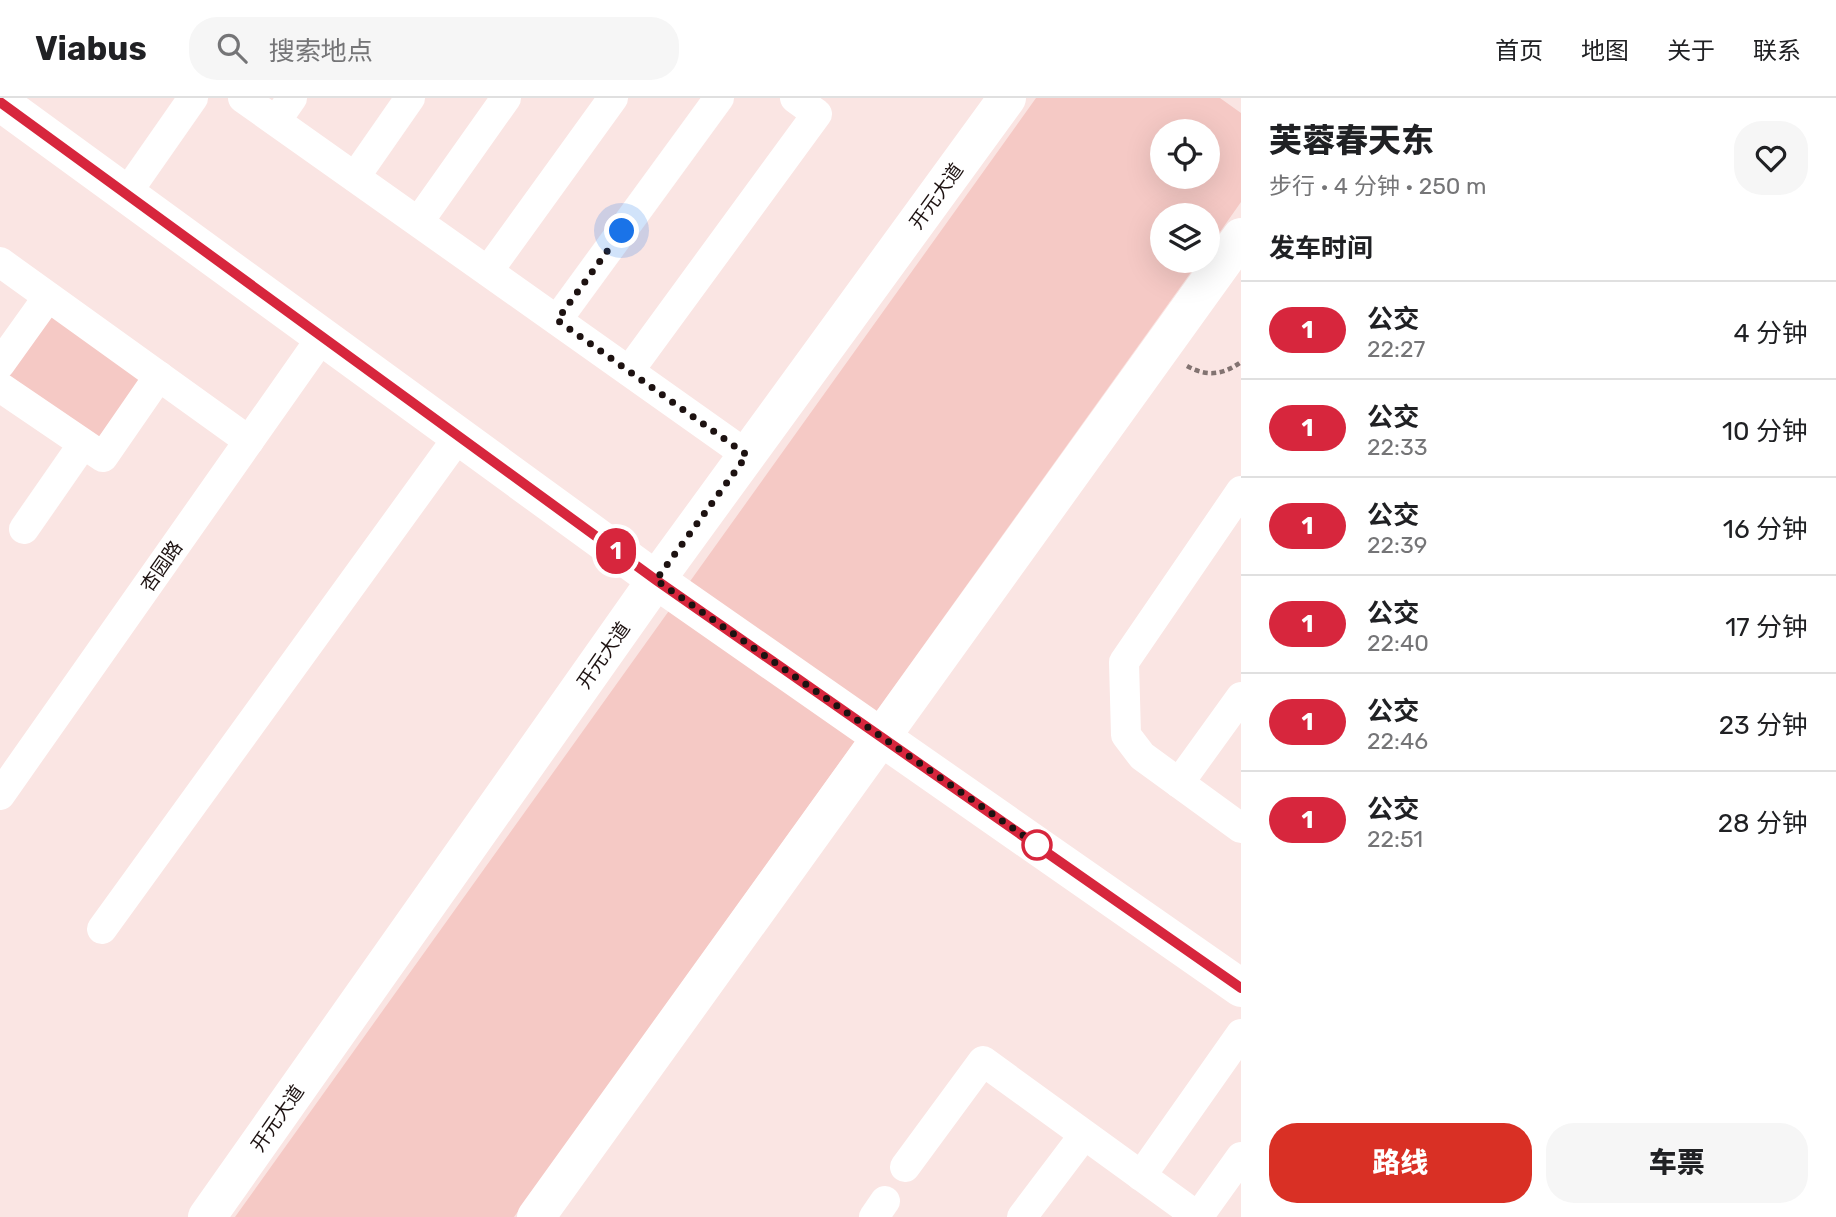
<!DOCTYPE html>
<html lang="zh">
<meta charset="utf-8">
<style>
:root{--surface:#fff;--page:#f6f6f6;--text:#202124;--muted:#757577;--line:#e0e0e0;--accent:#d93025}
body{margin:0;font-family:Rubik,"Noto Sans SC",sans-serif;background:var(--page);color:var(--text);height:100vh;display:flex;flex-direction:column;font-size:26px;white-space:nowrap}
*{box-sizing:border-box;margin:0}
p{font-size:23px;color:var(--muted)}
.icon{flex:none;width:38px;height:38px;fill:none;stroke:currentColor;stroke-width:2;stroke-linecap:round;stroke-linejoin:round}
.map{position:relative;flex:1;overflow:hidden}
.panel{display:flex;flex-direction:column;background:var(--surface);width:595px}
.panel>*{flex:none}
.badge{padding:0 14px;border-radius:23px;font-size:24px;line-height:46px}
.controls{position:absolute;left:1150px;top:21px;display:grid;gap:14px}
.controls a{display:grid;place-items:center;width:70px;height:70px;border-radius:50%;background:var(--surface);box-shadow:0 7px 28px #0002;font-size:35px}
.you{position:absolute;width:35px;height:35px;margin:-18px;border:5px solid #fff;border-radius:50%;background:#1a73e8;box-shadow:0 0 0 10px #1a73e833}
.map>.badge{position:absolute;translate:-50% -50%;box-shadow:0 0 0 4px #fff}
h2{padding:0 28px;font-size:26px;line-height:63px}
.round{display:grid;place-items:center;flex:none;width:74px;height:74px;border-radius:28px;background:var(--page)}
.overview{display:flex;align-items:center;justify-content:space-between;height:119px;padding:0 28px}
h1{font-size:33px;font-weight:800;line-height:52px}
.cta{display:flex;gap:14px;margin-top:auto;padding:14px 28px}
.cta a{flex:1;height:80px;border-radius:28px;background:var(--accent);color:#fff;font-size:28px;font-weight:800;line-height:80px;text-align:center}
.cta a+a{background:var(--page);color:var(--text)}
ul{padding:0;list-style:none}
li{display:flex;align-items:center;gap:21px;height:98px;padding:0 28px;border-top:2px solid var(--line)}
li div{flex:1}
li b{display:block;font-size:26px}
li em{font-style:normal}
li .badge{min-width:77px;font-weight:700;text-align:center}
header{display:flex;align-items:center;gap:42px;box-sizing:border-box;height:98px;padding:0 35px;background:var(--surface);border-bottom:2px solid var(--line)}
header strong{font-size:33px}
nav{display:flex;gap:38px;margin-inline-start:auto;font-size:24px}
.search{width:490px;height:63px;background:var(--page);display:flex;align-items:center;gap:18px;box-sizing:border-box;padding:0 24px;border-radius:28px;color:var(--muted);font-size:26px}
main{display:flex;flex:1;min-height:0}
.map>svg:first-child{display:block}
</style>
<header>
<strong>Viabus</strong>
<div class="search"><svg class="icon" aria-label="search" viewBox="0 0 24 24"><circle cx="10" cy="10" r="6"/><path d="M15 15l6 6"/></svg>搜索地点</div>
<nav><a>首页</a><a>地图</a><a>关于</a><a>联系</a></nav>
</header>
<main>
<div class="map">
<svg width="1241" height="1119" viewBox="0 0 1241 1119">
<rect width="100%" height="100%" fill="#fae5e3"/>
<g fill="#f5c9c5" fill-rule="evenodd">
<path d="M1036,0H1220L1241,15V104L1208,151V117H1162V163H1199L514,1119H235ZM1162,33H1208V79H1162Z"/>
<path d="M49,217L141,282L98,344L5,280Z"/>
</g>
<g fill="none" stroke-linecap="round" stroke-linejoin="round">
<path stroke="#827371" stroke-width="4.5" stroke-dasharray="5 3.5" stroke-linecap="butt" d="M1187,268C1207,279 1223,277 1241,264"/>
<g stroke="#fff" stroke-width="30">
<path d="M243,0L747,357"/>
<path d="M276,23L292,0"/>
<path d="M355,79L410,0"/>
<path d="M126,96L193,0"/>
<path d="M419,123L506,0"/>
<path d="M0,164L249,343"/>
<path d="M488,173L613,0"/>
<path d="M557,222L719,0"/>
<path d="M0,266L48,199"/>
<path d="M629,273L817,16L795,0"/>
<path d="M0,289L103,359L159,278"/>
<path d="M1241,393L1124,564L1126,637L1142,658L1241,730"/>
<path d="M24,431L83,346"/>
<path d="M1179,685L1241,599"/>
<path d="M0,697L322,239"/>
<path d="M102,831L459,338"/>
<path d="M905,1069L983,963L1198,1119"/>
<path d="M1141,1078L1241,936"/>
<path d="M874,1119L885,1103"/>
<path d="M1022,1119L1084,1037"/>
<path d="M1198,1119L1241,1059"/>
</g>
<g stroke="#fff" stroke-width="38">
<path d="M0,4L656,482L1241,890"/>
<path d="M207,1119L656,482L1007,0"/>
<path d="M536,1119L1241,139"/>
</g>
</g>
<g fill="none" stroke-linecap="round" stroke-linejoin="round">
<defs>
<path id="line" d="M0,4L656,482L1241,890"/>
</defs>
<use href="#line" stroke="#fff" stroke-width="16"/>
<use href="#line" stroke="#d7263d" stroke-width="10"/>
<path stroke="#1d1211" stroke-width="7" stroke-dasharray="0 12.6" d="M622,133L557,222L747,357L656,482L1037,747"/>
</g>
<circle fill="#fff" stroke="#d7263d" stroke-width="3.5" cx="1037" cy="747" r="14"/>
<g text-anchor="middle" stroke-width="5" stroke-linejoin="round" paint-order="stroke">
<g font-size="19" fill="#1d1211" stroke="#fff">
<text transform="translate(936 98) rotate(-54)" y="7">开元大道</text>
<text transform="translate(161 468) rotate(-55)" y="7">杏园路</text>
<text transform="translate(603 557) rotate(-55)" y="7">开元大道</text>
<text transform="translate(277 1020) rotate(-55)" y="7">开元大道</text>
</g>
</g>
</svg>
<div class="controls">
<a><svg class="icon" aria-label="locate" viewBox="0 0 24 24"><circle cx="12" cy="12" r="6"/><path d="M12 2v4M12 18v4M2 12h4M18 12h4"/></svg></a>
<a><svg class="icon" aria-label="layers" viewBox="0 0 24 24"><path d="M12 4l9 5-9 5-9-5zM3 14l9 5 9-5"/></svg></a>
</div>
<div class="you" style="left:622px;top:133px"></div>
<b class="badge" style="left:616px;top:453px;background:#d7263d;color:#fff">1</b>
</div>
<section class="panel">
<div class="overview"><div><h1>芙蓉春天东</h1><p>步行 · 4 分钟 · 250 m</p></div><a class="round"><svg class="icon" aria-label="heart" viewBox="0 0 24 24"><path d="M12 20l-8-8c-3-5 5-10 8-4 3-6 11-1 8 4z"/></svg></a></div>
<h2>发车时间</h2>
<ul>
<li><span class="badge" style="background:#d7263d;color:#fff">1</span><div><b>公交</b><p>22:27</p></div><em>4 分钟</em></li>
<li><span class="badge" style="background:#d7263d;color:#fff">1</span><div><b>公交</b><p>22:33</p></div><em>10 分钟</em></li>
<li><span class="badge" style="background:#d7263d;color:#fff">1</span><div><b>公交</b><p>22:39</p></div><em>16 分钟</em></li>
<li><span class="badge" style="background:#d7263d;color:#fff">1</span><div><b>公交</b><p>22:40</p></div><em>17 分钟</em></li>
<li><span class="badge" style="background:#d7263d;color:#fff">1</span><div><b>公交</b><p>22:46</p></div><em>23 分钟</em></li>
<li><span class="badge" style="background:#d7263d;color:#fff">1</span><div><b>公交</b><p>22:51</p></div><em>28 分钟</em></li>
</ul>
<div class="cta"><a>路线</a><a>车票</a></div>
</section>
</main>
